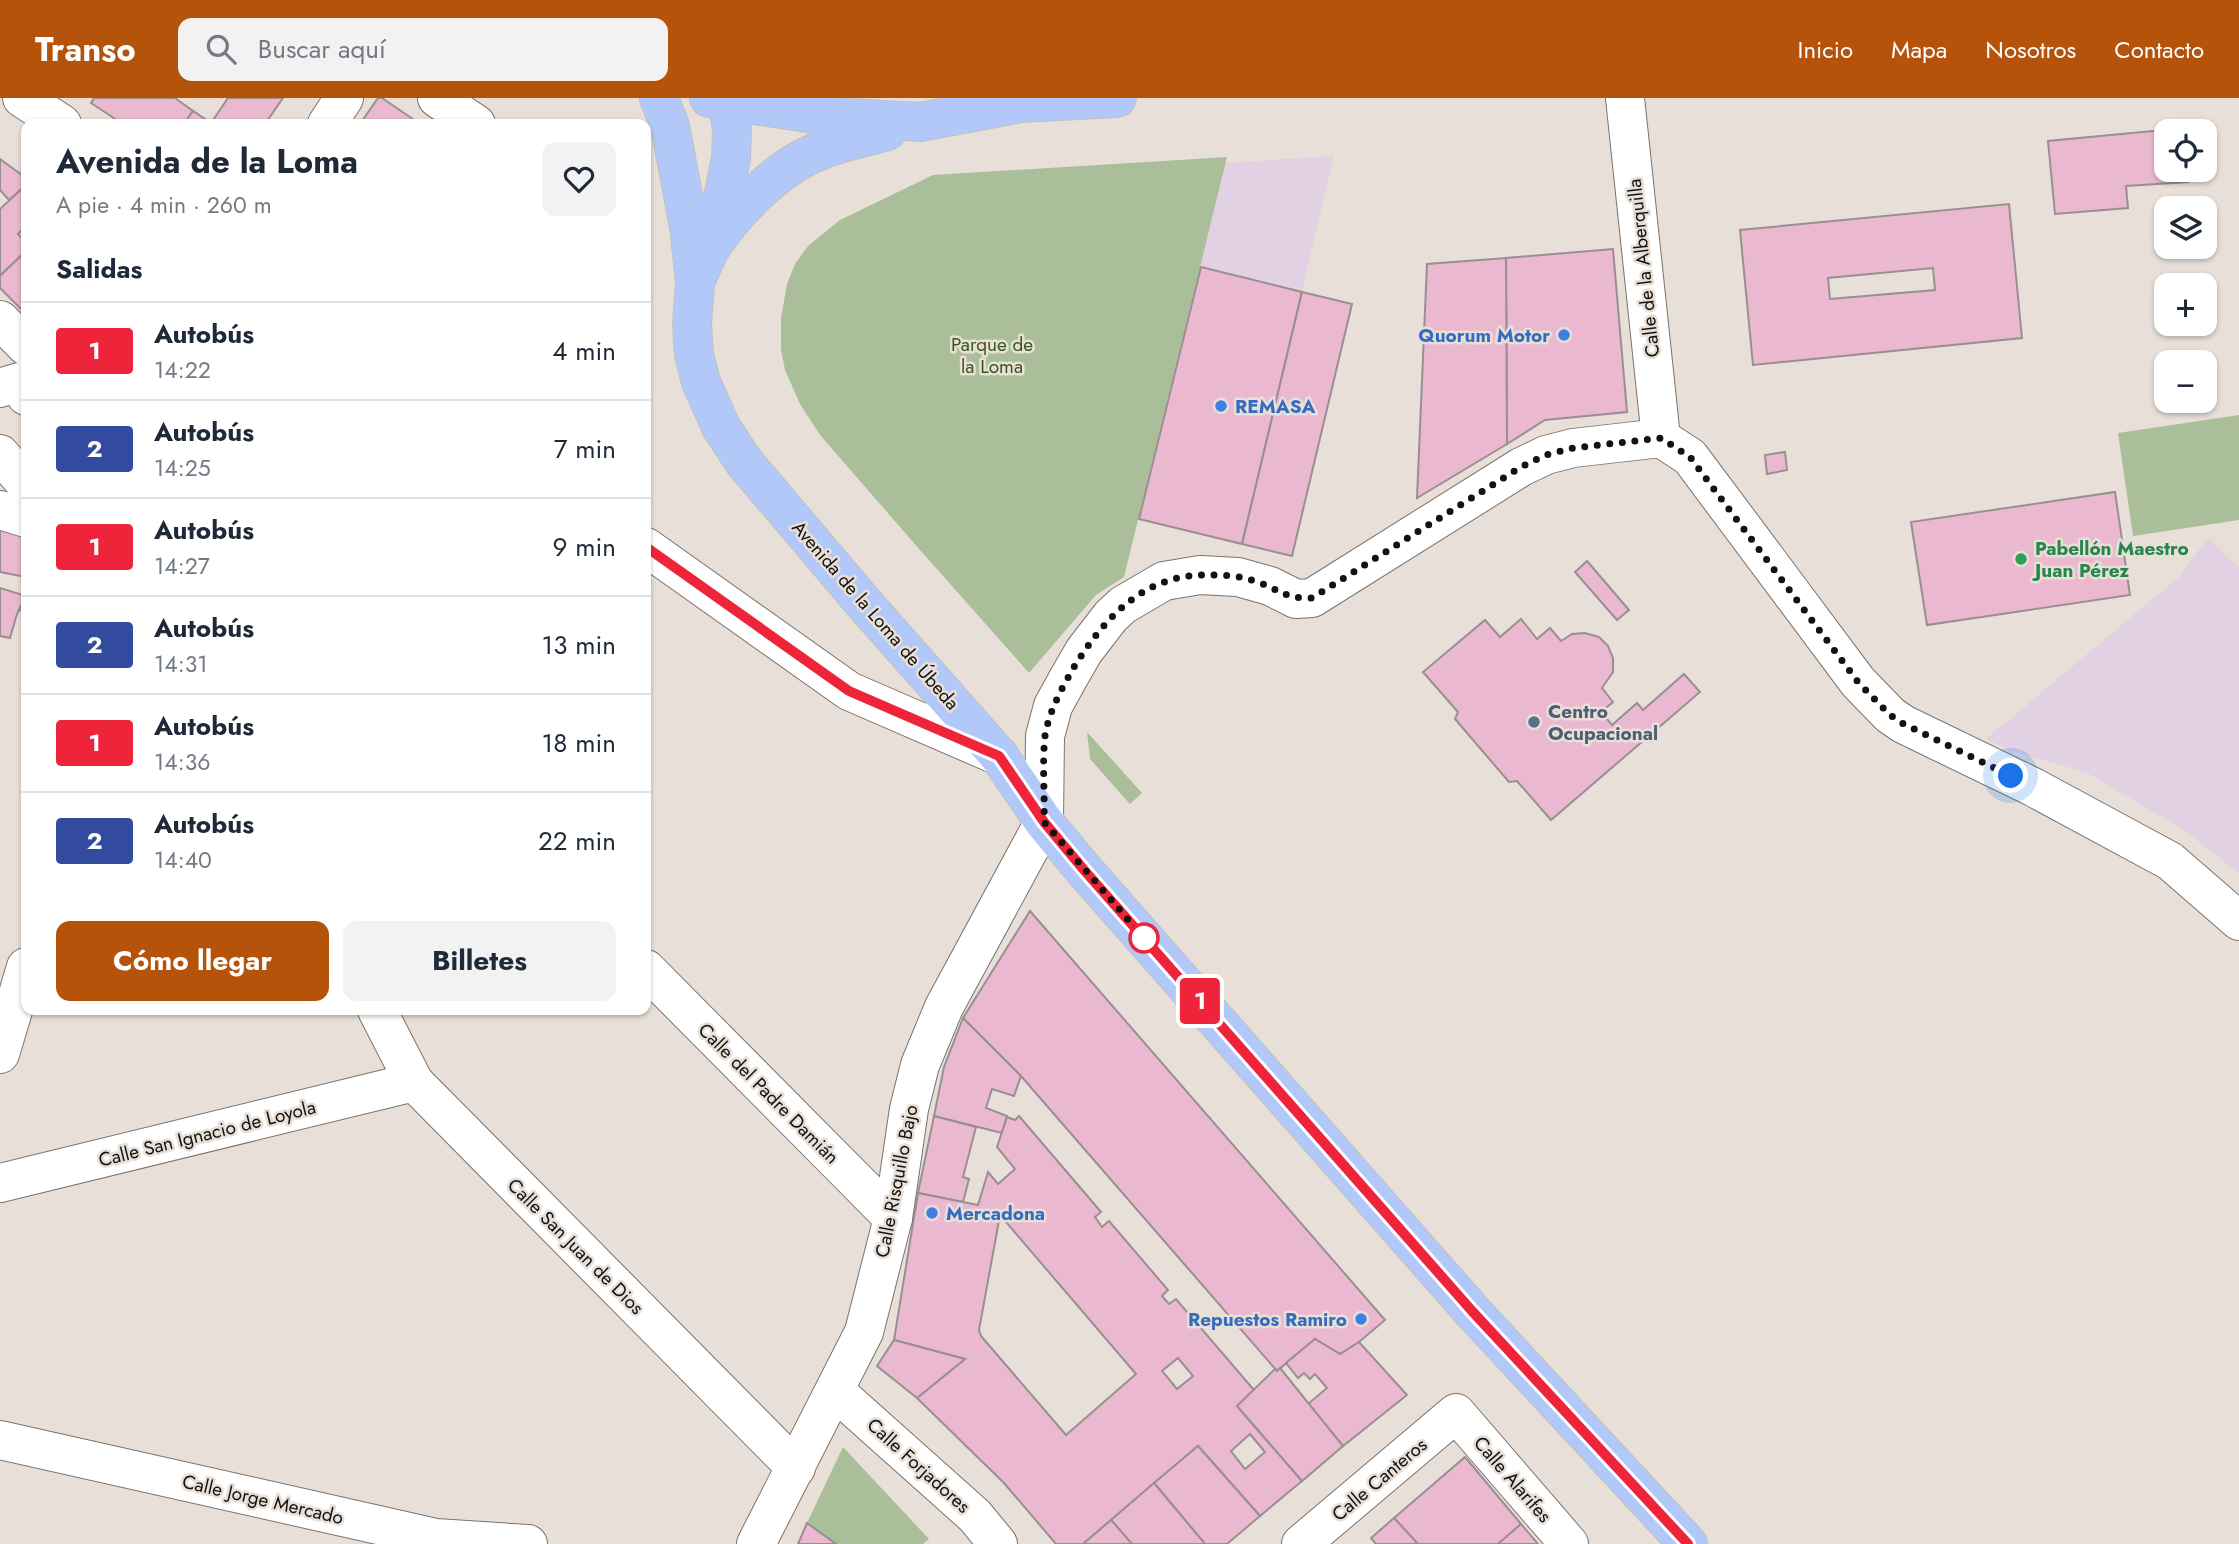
<!DOCTYPE html>
<html lang="es">
<meta charset="utf-8">
<style>
:root{--surface:#fff;--page:#f2f2f3;--text:#1f2937;--muted:#747a83;--line:#e0e1e3;--accent:#b45309}
body{margin:0;font-family:Jost,sans-serif;background:var(--page);color:var(--text);height:100vh;display:flex;flex-direction:column;font-size:26px;white-space:nowrap}
*{box-sizing:border-box;margin:0}
p{font-size:23px;color:var(--muted)}
.icon{flex:none;width:38px;height:38px;fill:none;stroke:currentColor;stroke-width:2;stroke-linecap:round;stroke-linejoin:round}
.map{position:relative;flex:1;overflow:hidden}
.panel{position:absolute;left:21px;top:21px;width:630px;height:896px;display:flex;flex-direction:column;background:var(--surface);border-radius:14px;box-shadow:0 2px 5px #0004}
.panel>*{flex:none}
.badge{padding:0 14px;border-radius:5px;font-size:24px;line-height:46px}
.fabs{position:absolute;left:2154px;top:21px;display:grid;gap:14px}
.fabs a{display:grid;place-items:center;width:63px;height:63px;border-radius:14px;background:var(--surface);box-shadow:0 2px 5px #0004;font-size:35px}
.you{position:absolute;width:35px;height:35px;margin:-18px;border:5px solid #fff;border-radius:50%;background:#1a73e8;box-shadow:0 0 0 10px #1a73e833}
.map>.badge{position:absolute;translate:-50% -50%;box-shadow:0 0 0 4px #fff}
h2{padding:0 35px;font-size:26px;line-height:63px}
.round{display:grid;place-items:center;flex:none;width:74px;height:74px;border-radius:14px;background:var(--page)}
.head{display:flex;align-items:center;justify-content:space-between;height:119px;padding:0 35px}
h1{font-size:33px;font-weight:700;line-height:52px}
.cta{display:flex;gap:14px;margin-top:auto;padding:14px 35px}
.cta a{flex:1;height:80px;border-radius:14px;background:var(--accent);color:#fff;font-size:28px;font-weight:700;line-height:80px;text-align:center}
.cta a+a{background:var(--page);color:var(--text)}
ul{padding:0;list-style:none}
li{display:flex;align-items:center;gap:21px;height:98px;padding:0 35px;border-top:2px solid var(--line)}
li div{flex:1}
li b{display:block;font-size:26px}
li em{font-style:normal}
li .badge{min-width:77px;font-weight:700;text-align:center}
header{display:flex;align-items:center;gap:42px;box-sizing:border-box;height:98px;padding:0 35px;background:var(--accent);color:#fff}
header strong{font-size:33px}
nav{display:flex;gap:38px;margin-inline-start:auto;font-size:24px}
.search{width:490px;height:63px;background:var(--page);display:flex;align-items:center;gap:18px;box-sizing:border-box;padding:0 24px;border-radius:14px;color:var(--muted);font-size:26px}
.map>svg:first-child{display:block}
</style>
<header>
<strong>Transo</strong>
<div class="search"><svg class="icon" aria-label="search" viewBox="0 0 24 24"><circle cx="10" cy="10" r="6"/><path d="M15 15l6 6"/></svg>Buscar aquí</div>
<nav><a>Inicio</a><a>Mapa</a><a>Nosotros</a><a>Contacto</a></nav>
</header>
<div class="map">
<svg width="2239" height="1446" viewBox="0 0 2239 1446">
<rect width="100%" height="100%" fill="#e8e0d8"/>
<g fill="#e1d1e3">
<path d="M1334,58L1242,446L1139,421L1225,65Z"/>
<path d="M2208,439L2239,470V776L2184,732L2087,675L2009,652L1986,641L2180,478Z"/>
</g>
<g fill="#aabf99">
<path d="M1227,59L1124,479L1096,497L1029,575L920,452L820,337L800,306L785,272L781,252V220L787,186L795,166L808,148L840,122L933,77Z"/>
<path d="M2239,317V422L2133,438L2118,335Z"/>
<path d="M1087,634L1142,695L1130,706L1090,661Z"/>
<path d="M843,1349L929,1441L923,1446H836L807,1425Z"/>
</g>
<g fill="#eab9cf" stroke="#998f93" stroke-width="2" fill-rule="evenodd">
<path d="M94,0H175L193,13L184,26H123L91,5Z"/>
<path d="M228,0H283L265,26H184L193,13L211,25Z"/>
<path d="M378,0H382L420,26H360Z"/>
<path d="M2184,30V33H2166V72H2187L2188,84L2126,88L2128,110L2055,116L2048,43Z"/>
<path d="M0,61L26,80V87L9,102L0,92Z"/>
<path d="M26,87V128L18,136L26,144V153L0,178V111Z"/>
<path d="M2009,106L2022,240L1753,267L1740,132ZM1933,170L1935,192L1830,201L1828,180Z"/>
<path d="M1613,151L1627,314L1545,322L1507,346L1506,160Z"/>
<path d="M26,153V216L0,190V178Z"/>
<path d="M1506,160L1507,346L1417,400L1427,166Z"/>
<path d="M1201,169L1302,194L1242,446L1139,421Z"/>
<path d="M1302,194L1352,206L1292,458L1242,446Z"/>
<path d="M1785,354L1787,372L1767,376L1765,357Z"/>
<path d="M2115,394L2130,497L1927,527L1911,424Z"/>
<path d="M0,426L26,434V479L0,474Z"/>
<path d="M1587,463L1629,512L1617,522L1575,474Z"/>
<path d="M0,490L26,498L17,516L10,540L0,538Z"/>
<path d="M26,499V514L19,512Z"/>
<path d="M1521,521L1537,541L1550,530L1561,543L1572,536L1585,535L1599,539L1608,548L1613,560V574L1602,590L1613,604L1601,614L1612,627L1637,605L1643,612L1684,576L1700,594L1551,722L1517,683L1509,684L1455,621L1458,614L1423,574L1485,522L1500,539Z"/>
<path d="M1030,813L1385,1222L1359,1244L1340,1256L1315,1241L1277,1273L1021,978L963,920Z"/>
<path d="M963,920L1021,978L1014,998L992,991L986,1010L1007,1018L1002,1035L934,1018L944,969Z"/>
<path d="M934,1018L976,1029L963,1079L969,1081L963,1104L918,1095Z"/>
<path d="M1019,1018L1101,1114L1095,1119L1102,1129L1109,1123L1168,1192L1162,1198L1169,1206L1176,1201L1254,1292L1237,1308L1302,1383L1260,1418L1198,1348L1083,1446H1056L1004,1385L917,1300L965,1261L894,1242L918,1095L978,1107L988,1074L998,1086L1015,1071L997,1049L1007,1019L1015,1022ZM1000,1117L1136,1276L1066,1337L981,1238L979,1232ZM1178,1260L1193,1278L1177,1291L1162,1273ZM1250,1336L1265,1354L1245,1371L1231,1353Z"/>
<path d="M1315,1241L1340,1256L1359,1244L1407,1297L1343,1348L1308,1306L1327,1290L1315,1276L1310,1281L1304,1275L1298,1280L1286,1265Z"/>
<path d="M894,1242L965,1261L917,1300L877,1268Z"/>
<path d="M1280,1270L1343,1348L1302,1383L1237,1308L1275,1271L1277,1273Z"/>
<path d="M1198,1348L1260,1418L1227,1446H1205L1154,1385Z"/>
<path d="M1465,1359L1521,1426L1498,1446H1418L1394,1420Z"/>
<path d="M1154,1385L1205,1446H1132L1111,1422Z"/>
<path d="M1394,1420L1418,1446H1376L1371,1440Z"/>
<path d="M1111,1422L1132,1446H1083Z"/>
<path d="M807,1425L836,1446H798Z"/>
<path d="M1521,1426L1538,1446H1498Z"/>
</g>
<g fill="none" stroke-linecap="round" stroke-linejoin="round">
<defs>
<g id="minor">
<path d="M22,0L62,26"/>
<path d="M437,0L476,26"/>
<path d="M1625,0L1661,340"/>
<path d="M327,26L344,0"/>
<path d="M0,222L26,248"/>
<path d="M0,290L19,284L26,298"/>
<path d="M0,356L26,386"/>
<path d="M0,412L26,420"/>
<path d="M646,449L849,593L999,658"/>
<path d="M646,871L893,1120"/>
<path d="M377,912L414,984L796,1370"/>
<path d="M0,956L26,869"/>
<path d="M0,1085L414,984"/>
<path d="M835,1293L975,1418L998,1446"/>
<path d="M0,1342L436,1440L528,1446"/>
<path d="M756,1446L864,1234L893,1120L909,1011L920,967L944,909L1044,724L1045,638L1053,608L1069,579L1084,553L1111,518L1123,507L1164,483L1200,477L1238,479L1270,488L1296,501L1312,500L1521,369L1546,357L1573,350L1661,340L1690,359L1858,584L1890,617L1903,626L2033,689L2170,763L2239,823"/>
<path d="M1301,1446L1456,1315L1569,1446"/>
</g>
<g id="major">
<path d="M659,0L670,28L689,129L695,184L692,226L694,257L701,284L721,329L744,364L868,510L999,658L1044,724L1084,772L1472,1213L1688,1446"/>
<path d="M709,0L833,19L920,24L1021,5L1117,0"/>
<path d="M714,144L731,60L732,32L727,0"/>
<path d="M695,184C701,172 706,157 714,145C736,113 770,78 804,60C830,46 860,41 887,33"/>
</g>
</defs>
<use href="#minor" stroke="#7a736c" stroke-width="40"/>
<use href="#major" stroke="#c2c1c0" stroke-width="40"/>
<use href="#minor" stroke="#fff" stroke-width="38"/>
<use href="#major" stroke="#b2c8f9" stroke-width="38"/>
</g>
<g fill="none" stroke-linecap="round" stroke-linejoin="round">
<defs>
<path id="line" d="M646,449L849,593L999,658L1044,724L1084,772L1472,1213L1688,1446"/>
</defs>
<use href="#line" stroke="#fff" stroke-width="16"/>
<use href="#line" stroke="#ee243a" stroke-width="10"/>
<path stroke="#14110e" stroke-width="7" stroke-dasharray="0 12.6" d="M1144,840L1044,724C1045,696 1042,666 1045,638C1049,613 1062,590 1074,569C1104,521 1142,478 1203,477C1219,477 1236,477 1251,482C1275,488 1285,502 1312,500L1521,369L1546,357L1573,350L1661,340L1690,359L1858,584L1890,617L1902,625L2011,678"/>
</g>
<g fill="#3f7fe0" stroke="#e8e0d8" stroke-width="2.5">
<circle cx="1564" cy="237" r="7"/>
<circle cx="1221" cy="308" r="7"/>
<circle cx="932" cy="1115" r="7"/>
<circle cx="1361" cy="1221" r="7"/>
</g>
<circle fill="#2e9e5b" stroke="#e8e0d8" stroke-width="2.5" cx="2021" cy="461" r="7"/>
<circle fill="#5c6f8a" stroke="#e8e0d8" stroke-width="2.5" cx="1534" cy="624" r="7"/>
<circle fill="#fff" stroke="#ee243a" stroke-width="3.5" cx="1144" cy="840" r="14"/>
<g text-anchor="middle" stroke-width="5" stroke-linejoin="round" paint-order="stroke">
<g font-size="19" fill="#14110e" stroke="#e8e0d8">
<text transform="translate(1643 170) rotate(-96)" y="7">Calle de la Alberquilla</text>
<text transform="translate(876 517) rotate(49)" y="7">Avenida de la Loma de Úbeda</text>
<text transform="translate(769 995) rotate(45)" y="7">Calle del Padre Damián</text>
<text transform="translate(207 1035) rotate(-14)" y="7">Calle San Ignacio de Loyola</text>
<text transform="translate(896 1083) rotate(-79)" y="7">Calle Risquillo Bajo</text>
<text transform="translate(576 1148) rotate(45)" y="7">Calle San Juan de Dios</text>
<text transform="translate(919 1367) rotate(42)" y="7">Calle Forjadores</text>
<text transform="translate(1379 1381) rotate(-40)" y="7">Calle Canteros</text>
<text transform="translate(1513 1381) rotate(49)" y="7">Calle Alarifes</text>
<text transform="translate(263 1401) rotate(13)" y="7">Calle Jorge Mercado</text>
</g>
<g font-size="19" font-weight="bold" fill="#366cbe" stroke="#e8e0d8" text-anchor="end">
<text x="1550" y="244">Quorum Motor</text>
<text x="1235" y="315" text-anchor="start">REMASA</text>
<text x="946" y="1122" text-anchor="start">Mercadona</text>
<text x="1347" y="1228">Repuestos Ramiro</text>
</g>
<g font-size="19" fill="#39561b" stroke="#e8e0d8">
<text x="992" y="253">Parque de<tspan x="992" dy="22">la Loma</tspan></text>
</g>
<g font-size="19" font-weight="bold" fill="#27864d" stroke="#e8e0d8" text-anchor="start">
<text x="2035" y="457">Pabellón Maestro<tspan x="2035" dy="22">Juan Pérez</tspan></text>
</g>
<g font-size="19" font-weight="bold" fill="#4e5e75" stroke="#e8e0d8" text-anchor="start">
<text x="1548" y="620">Centro<tspan x="1548" dy="22">Ocupacional</tspan></text>
</g>
</g>
</svg>
<div class="fabs">
<a><svg class="icon" aria-label="locate" viewBox="0 0 24 24"><circle cx="12" cy="12" r="6"/><path d="M12 2v4M12 18v4M2 12h4M18 12h4"/></svg></a>
<a><svg class="icon" aria-label="layers" viewBox="0 0 24 24"><path d="M12 4l9 5-9 5-9-5zM3 14l9 5 9-5"/></svg></a>
<a>+</a>
<a>−</a>
</div>
<div class="you" style="left:2011px;top:678px"></div>
<b class="badge" style="left:1200px;top:903px;background:#ee243a;color:#fff">1</b>
<section class="panel">
<div class="head"><div><h1>Avenida de la Loma</h1><p>A pie · 4 min · 260 m</p></div><a class="round"><svg class="icon" aria-label="heart" viewBox="0 0 24 24"><path d="M12 20l-8-8c-3-5 5-10 8-4 3-6 11-1 8 4z"/></svg></a></div>
<h2>Salidas</h2>
<ul>
<li><span class="badge" style="background:#ee243a;color:#fff">1</span><div><b>Autobús</b><p>14:22</p></div><em>4 min</em></li>
<li><span class="badge" style="background:#324b9f;color:#fff">2</span><div><b>Autobús</b><p>14:25</p></div><em>7 min</em></li>
<li><span class="badge" style="background:#ee243a;color:#fff">1</span><div><b>Autobús</b><p>14:27</p></div><em>9 min</em></li>
<li><span class="badge" style="background:#324b9f;color:#fff">2</span><div><b>Autobús</b><p>14:31</p></div><em>13 min</em></li>
<li><span class="badge" style="background:#ee243a;color:#fff">1</span><div><b>Autobús</b><p>14:36</p></div><em>18 min</em></li>
<li><span class="badge" style="background:#324b9f;color:#fff">2</span><div><b>Autobús</b><p>14:40</p></div><em>22 min</em></li>
</ul>
<div class="cta"><a>Cómo llegar</a><a>Billetes</a></div>
</section>
</div>
